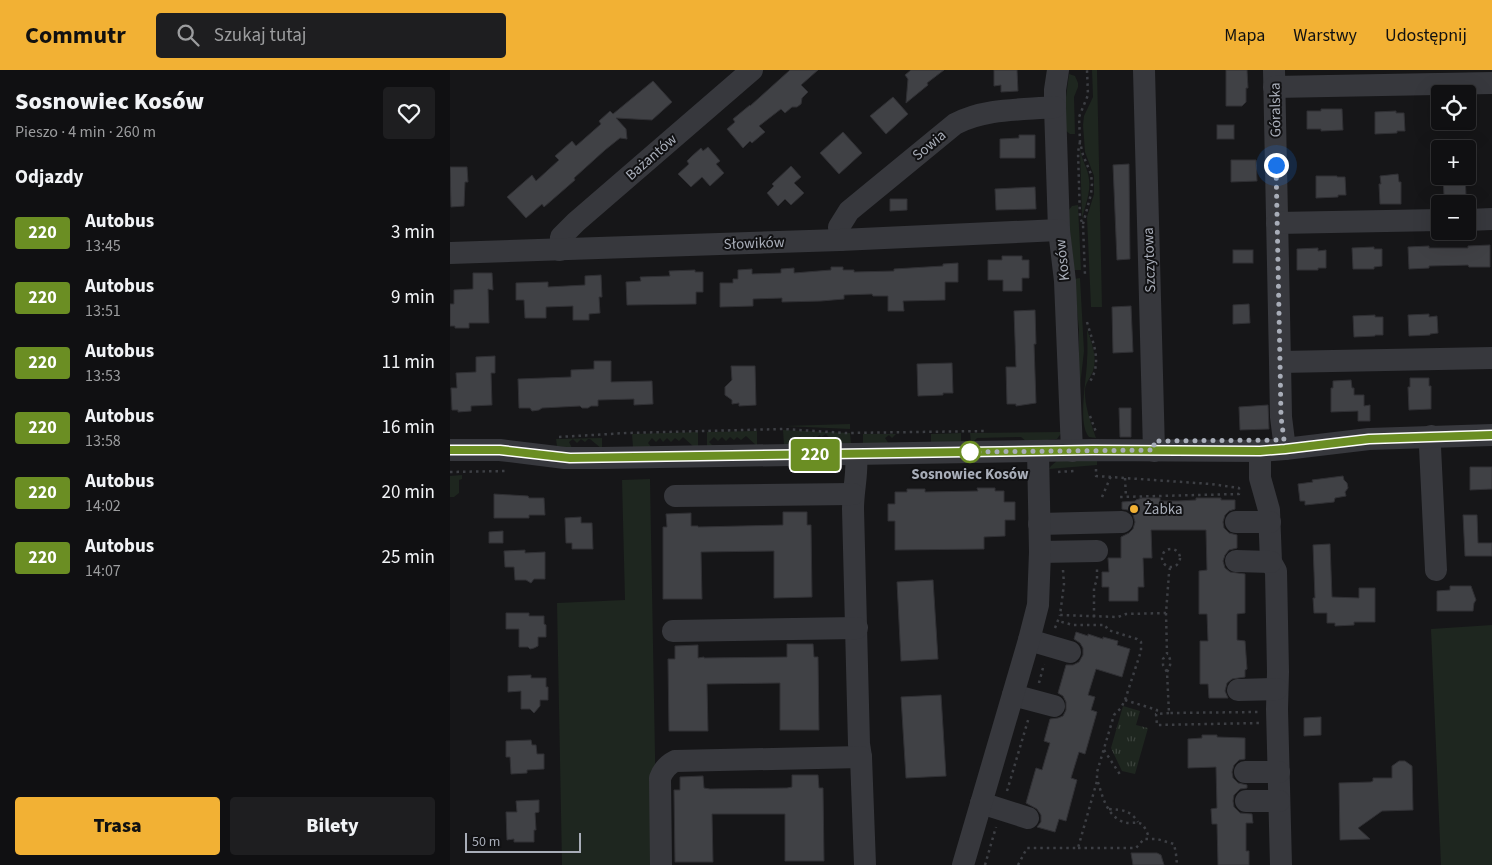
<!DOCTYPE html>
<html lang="pl">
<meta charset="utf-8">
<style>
:root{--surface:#101012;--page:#1e1e20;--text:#f1f3f6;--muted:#9c9d9f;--line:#303032;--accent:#f2b134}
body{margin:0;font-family:"Source Sans 3",sans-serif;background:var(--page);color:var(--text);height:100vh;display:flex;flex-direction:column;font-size:19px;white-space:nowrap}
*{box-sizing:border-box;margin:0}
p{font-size:16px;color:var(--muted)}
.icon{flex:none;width:28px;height:28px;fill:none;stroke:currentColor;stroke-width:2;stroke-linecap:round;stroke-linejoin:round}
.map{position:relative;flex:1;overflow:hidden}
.sheet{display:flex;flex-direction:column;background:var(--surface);width:450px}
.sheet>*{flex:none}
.badge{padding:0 10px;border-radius:4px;font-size:18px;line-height:32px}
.fabs{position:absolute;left:981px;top:15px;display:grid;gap:10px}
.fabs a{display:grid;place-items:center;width:45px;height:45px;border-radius:5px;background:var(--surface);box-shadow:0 5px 20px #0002,0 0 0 1px var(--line);font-size:25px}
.scale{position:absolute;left:15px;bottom:12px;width:116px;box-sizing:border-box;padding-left:5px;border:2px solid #a8adb8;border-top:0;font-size:14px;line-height:18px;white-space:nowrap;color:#a8adb8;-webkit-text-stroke:4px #111113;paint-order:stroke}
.you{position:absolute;width:25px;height:25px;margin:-12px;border:4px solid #fff;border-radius:50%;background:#1a73e8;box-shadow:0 0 0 8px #1a73e833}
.map>.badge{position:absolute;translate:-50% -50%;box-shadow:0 0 0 2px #fff}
h2{padding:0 15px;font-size:19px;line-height:45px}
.round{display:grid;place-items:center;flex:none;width:52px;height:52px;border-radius:5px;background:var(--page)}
.headline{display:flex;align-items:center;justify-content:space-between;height:85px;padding:0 15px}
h1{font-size:24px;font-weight:800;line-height:38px}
.action{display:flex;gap:10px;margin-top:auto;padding:10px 15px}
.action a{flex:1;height:58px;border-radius:5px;background:var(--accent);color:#111;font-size:20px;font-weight:800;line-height:58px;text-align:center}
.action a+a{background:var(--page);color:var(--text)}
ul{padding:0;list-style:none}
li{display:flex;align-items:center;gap:15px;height:65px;padding:0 15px}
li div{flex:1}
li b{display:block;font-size:19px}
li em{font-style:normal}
li .badge{min-width:55px;font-weight:700;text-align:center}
header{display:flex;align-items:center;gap:30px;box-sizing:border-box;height:70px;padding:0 25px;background:var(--accent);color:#111}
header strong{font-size:24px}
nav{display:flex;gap:28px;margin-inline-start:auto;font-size:18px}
.search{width:350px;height:45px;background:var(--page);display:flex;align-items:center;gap:12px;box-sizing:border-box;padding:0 18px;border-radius:5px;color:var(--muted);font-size:19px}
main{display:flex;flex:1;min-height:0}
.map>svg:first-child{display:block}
</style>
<header>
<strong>Commutr</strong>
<div class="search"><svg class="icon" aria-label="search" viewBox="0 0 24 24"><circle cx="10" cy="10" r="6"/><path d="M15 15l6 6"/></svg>Szukaj tutaj</div>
<nav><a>Mapa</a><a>Warstwy</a><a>Udostępnij</a></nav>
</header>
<main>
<section class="sheet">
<div class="headline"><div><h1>Sosnowiec Kosów</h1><p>Pieszo · 4 min · 260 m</p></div><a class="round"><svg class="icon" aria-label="heart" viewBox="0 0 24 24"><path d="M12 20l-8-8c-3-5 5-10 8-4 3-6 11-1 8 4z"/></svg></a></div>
<h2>Odjazdy</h2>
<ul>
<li><span class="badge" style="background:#6b8e23;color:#fff">220</span><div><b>Autobus</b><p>13:45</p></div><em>3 min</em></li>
<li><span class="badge" style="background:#6b8e23;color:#fff">220</span><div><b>Autobus</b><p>13:51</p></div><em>9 min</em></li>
<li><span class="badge" style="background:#6b8e23;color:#fff">220</span><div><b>Autobus</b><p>13:53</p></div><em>11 min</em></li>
<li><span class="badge" style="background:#6b8e23;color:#fff">220</span><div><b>Autobus</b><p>13:58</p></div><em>16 min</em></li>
<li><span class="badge" style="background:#6b8e23;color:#fff">220</span><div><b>Autobus</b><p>14:02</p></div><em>20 min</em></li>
<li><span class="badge" style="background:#6b8e23;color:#fff">220</span><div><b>Autobus</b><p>14:07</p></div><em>25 min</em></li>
</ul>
<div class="action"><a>Trasa</a><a>Bilety</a></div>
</section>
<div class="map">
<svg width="1042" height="795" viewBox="0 0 1042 795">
<defs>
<pattern id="park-tufts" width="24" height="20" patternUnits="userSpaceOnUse" patternTransform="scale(1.25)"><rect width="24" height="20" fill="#1e261f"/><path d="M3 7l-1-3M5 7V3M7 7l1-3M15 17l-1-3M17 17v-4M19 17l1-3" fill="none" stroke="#3c433d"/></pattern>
</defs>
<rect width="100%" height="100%" fill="#161618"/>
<g fill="#1e261f">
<path d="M642,0H647L652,237H641L637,147L644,124V106L635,82L633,55L634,46L643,27Z"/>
<path d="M619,4L625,6L628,13V17L624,27L625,64H620L616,61L615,35Z"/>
<path d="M630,78C631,89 638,98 639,109C641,122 635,136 632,149Z"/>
<path d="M628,135L631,200H624L618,141L622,136Z"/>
<path d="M630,208L634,281L629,325V260L624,209Z"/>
<path d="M637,259C641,272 648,287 643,301C641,307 636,312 635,319C634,335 641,353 646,368L639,367C627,354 637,308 637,290C638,280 637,269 637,259Z"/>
<path d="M400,354V359L334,356Z"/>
<path d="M333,360L400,363L401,374L386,375L376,364L371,367L370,365L365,368L364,366L359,370L358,367L353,370L350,366L344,371L347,375H334Z"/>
<path d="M307,361V376L296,366L291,370L287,367L284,370L280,367L276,371L272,367L268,371L264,367L259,372L264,377H257V362Z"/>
<path d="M248,362V377H244L233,367L229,371L225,368L221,372L217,368L213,372L210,368L206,372L202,368L198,373L202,378H183L182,364Z"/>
<path d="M612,362L607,369L577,372L571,367L527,368L522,373H521L520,363Z"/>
<path d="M511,363V372L481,373V364Z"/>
<path d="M413,364H446L442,368L439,365L435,368L439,374H413Z"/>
<path d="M152,368V379L140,369H138L135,372L131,369L127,373L123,369L119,372L122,378L107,376L106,369Z"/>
<path d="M647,389V395L599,399L601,396L608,390Z"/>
<path d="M12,405V409L9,410V423L4,427H0V406Z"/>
<path d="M200,409L207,795H112L107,533L175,530L172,410Z"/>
<path d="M1042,555V795H991L981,559Z"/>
</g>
<path fill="url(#park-tufts)" d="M673,636L690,641L686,655L698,658L685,704L672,701L661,678Z"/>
<g fill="#404145" stroke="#303034">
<path d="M340,0H368L351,15L358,22L352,28L351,34L347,37H342L335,43L331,39L309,56L315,62L302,73L300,71L293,78L277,59L285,52L283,49L300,35V36Z"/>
<path d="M461,0H494L477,13L478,15L456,33L458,9L455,5Z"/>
<path d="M544,0H567L568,21L551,22V15L544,16Z"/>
<path d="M776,0H797L798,18H796V32L792,36H776Z"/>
<path d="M203,11L222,32L202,50L166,48L176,59L177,69L170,68L155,80L124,108L125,110L94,137L92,134L76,148L57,127L82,105L86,111L109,90L105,86L122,71L126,76L151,54L149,51L160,41L163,44Z"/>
<path d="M443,27L458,44L436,64L420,46Z"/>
<path d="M871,39H892L893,60L871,61V59H857V41H871Z"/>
<path d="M946,41V43H954L955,61H947V63L925,64V42Z"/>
<rect x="767" y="55" width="17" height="14"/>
<path d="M393,62L412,83L389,104L370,83Z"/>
<path d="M569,65H585V88H550V69L569,68Z"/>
<path d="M258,77L270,91L266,94L274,103L260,116L252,107L241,117L228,104L239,94L237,91L242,86L251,78L253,81Z"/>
<path d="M781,90H806L807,111L781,112Z"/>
<path d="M679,94L680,189L667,190L663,95Z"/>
<path d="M341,96L351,107L344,113L354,123L341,135L335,129L328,136L317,123L324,116L322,114Z"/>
<path d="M0,97H17L18,112H15L14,136L1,137Z"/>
<path d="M948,104L949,112H951V134H930L929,114H931L930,106Z"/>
<path d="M866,106H887V107H895L896,125H888V127L866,128Z"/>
<path d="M993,106H1015L1016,125H994Z"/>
<path d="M585,117L586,139L546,140L545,119Z"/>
<path d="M440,129H457V140L440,141Z"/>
<path d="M1040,175V197H1019L1018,195L979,196V198L959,199L958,177L979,176V178H1018V176Z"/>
<path d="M924,177V179H932V196L924,197V199H903L902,178Z"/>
<path d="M868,178V181L876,180V198H868V200H847V179Z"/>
<rect x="783" y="180" width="20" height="13"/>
<path d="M552,186H572V190H579V208H572V221H553V210H538V190H552Z"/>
<path d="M508,193V212H495V230L453,231L454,241H438V226H423L422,224L394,225V229L371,231L332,232V228L303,229V236L270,237V213H283V209H288V200L302,199V204L331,203V199L344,198V203L381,200V197H393V200H404V202L444,201V199L493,196V194Z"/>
<path d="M245,200V202H253V222H246V234L177,235L176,212L191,211L190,207L220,206L219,201Z"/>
<path d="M23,203H42L43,220L38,219L39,253H19V258H5V256H0V234H4V220L23,219Z"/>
<path d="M151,205L152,227H149L150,243L139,244V250H123V236L96,237V248H75L74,230H66V213L98,212V217L135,215V206Z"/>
<path d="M799,234L800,253L783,254V235Z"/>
<path d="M681,236L683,282L663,283L662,237Z"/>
<path d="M585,240L586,274H584L586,333L566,336V334H557L556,297H566L564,241Z"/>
<path d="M979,244V247L987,246L988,263L980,264V265L959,266L958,245Z"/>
<path d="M925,245V247H933V265H925V266L904,267L903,246Z"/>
<path d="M45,286V303H41L42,335L21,336V341L8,342V340H2L1,318H7L6,303L26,302V287Z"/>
<path d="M144,291H161V312L202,311L203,334L184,335V329L148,330V336H141L138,338H132L130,336L92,338L89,340L82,341L80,338H69L68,309L121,307V300L144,299Z"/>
<path d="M502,293L503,323H493V325L468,326L467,294Z"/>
<path d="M281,296H305L306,335L289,336V333L282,334V330L275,325V317L282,310Z"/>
<path d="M960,308H979V316H981V339L959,340L958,317H960Z"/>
<path d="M901,310L902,318H904V325H914V336L920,335V351H908V341L881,342V318H883V311Z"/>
<path d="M818,335L819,359L790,360L789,337Z"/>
<path d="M669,338H681V367H670Z"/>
<path d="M1020,397H1042V419L1020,420Z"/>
<path d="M893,406L894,410L897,413L898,418L895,422L896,426L885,428L884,432L855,435V431H850L848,414L863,412L862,410Z"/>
<path d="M527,418H545V421H554V432H565V450H555V466L534,467V479L445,480V451H438V434H445V422H457V419H475V422L528,421Z"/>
<path d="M44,424L78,426L79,428H94L95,445H79V448H44Z"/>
<path d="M692,428H710V431H728L746,430V428H771V430H785V439L779,441L775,445L773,452L774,458L779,463L787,465V478L779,480L775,485L773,491L775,498L780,502L795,504V543L787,544V570L795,571L797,599L795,600V607L782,609L777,613L775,621L778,628H759L758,614H750V571H758L757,544H749V501L757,500L756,460H701L702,488H693L694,517H688V531H659V517H652V502H659L658,488H671V467L679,463L683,459L685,452L683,445L678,440L672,439V432L685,431L686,430Z"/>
<path d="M333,442H357V455H361L362,527L324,528V481L251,482L252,529H213V457H217L216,444L241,443V456H248V457L333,455Z"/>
<path d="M1013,445H1027L1028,473H1042V486H1015Z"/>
<path d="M131,447V453H142L143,479H122V473H116L115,448Z"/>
<path d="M53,461V473H39V462Z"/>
<path d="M880,474L882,527L909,528V518H925V552H904V555L885,556V553H877V543H864L863,528H865L863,475Z"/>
<path d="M75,480V483L95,482V509H84L81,513L76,510H65L64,497H55L54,481Z"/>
<path d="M483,510L488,589L451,591L447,512Z"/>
<path d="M1000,516H1021L1026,530L1024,533L1023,541H987V521L1000,520Z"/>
<path d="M56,543H79V546H94V554L96,555V567H88V576L84,578L80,579L78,577H69V559H56Z"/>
<path d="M626,562L638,566V564L653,569V567L668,571L667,575L680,579L672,607L646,599L638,625L645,627L641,640L647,642L635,684L629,682L621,708L627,710L616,751L609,749L605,762L587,757L591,752V745L587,739L576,733L586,698L592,700L596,686L600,673L594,671L600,649L608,648L613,646L616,640V632L613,626L608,623L616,595H623L629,592L633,585V578L630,573L624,569Z"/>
<path d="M337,574H363L364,587H368L369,660H330V613L257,614L258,661H219L218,589H225V576L248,575V588L254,587V588L337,587Z"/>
<path d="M81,605V608H96V617H98V630H90V636L84,643L80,639H71V621L58,622V606Z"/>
<path d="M491,625L496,706L456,708L451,627Z"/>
<path d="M871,647V665L854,666V648Z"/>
<path d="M752,665H767V667L795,668V689L789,690L784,695L782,702L783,708L788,713L797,715V718L790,719L784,725L783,731L784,737L790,743L802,744L803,753H796V781H799V795H768L767,754H762L761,739L767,738L766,697L738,698V669L752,668Z"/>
<path d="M81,670L82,675H86L87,684H94V699L77,700V703L61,704L60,687H56V671Z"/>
<path d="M949,691H955L962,696L963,740L932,741L908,758L920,769L890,770L889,713L921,712L923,711V708H942V696Z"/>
<path d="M342,705H368L369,718H373L374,791H335V744H262L263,792H225L224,720H230V707L253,706L254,718L260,719L337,718L342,717Z"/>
<path d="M89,730V742L85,743L86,760H84V772H64V769L57,770L56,742H67L66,731Z"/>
<path d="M681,783H707L711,785L714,795H683Z"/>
</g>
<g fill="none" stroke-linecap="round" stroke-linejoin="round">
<g stroke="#3d3f44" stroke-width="2.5" stroke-dasharray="2.5 4" stroke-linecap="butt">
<path d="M630,72L628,82L630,147L633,155L635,205"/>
<path d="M633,154L641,124L642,114L641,104L633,85L630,72L629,47L638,25L637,0"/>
<path d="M637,252C643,274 653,292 639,313"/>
<path d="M640,346L646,362"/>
<path d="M109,367L176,363L334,359L396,363L536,361"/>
<path d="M646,399V406L761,414L789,418V424L669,427"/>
<path d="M0,402L56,401"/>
<path d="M608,402L625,401"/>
<path d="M675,408L676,427"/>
<path d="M652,427L661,406"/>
<circle cx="721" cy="488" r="9"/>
<path d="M613,500L614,514L610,545L668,547L676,544L716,543L719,503L720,498"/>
<path d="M716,543L717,584L713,589V595L717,602L719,643L808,642"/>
<path d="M644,547V517L647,510V499"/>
<path d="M605,558L610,545"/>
<path d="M717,602C721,595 722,590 717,584"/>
<path d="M589,613L594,594"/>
<path d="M675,630L707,640L706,644"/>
<path d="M719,643L706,644L707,655L809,653"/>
<path d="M654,680L671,706"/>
<path d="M648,712C652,725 656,742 669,750C684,759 691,742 699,768"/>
<path d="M557,721L579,647"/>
<path d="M659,739C673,740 680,740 688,752"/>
<path d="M628,778H686L694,769H707L724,774L726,784L727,795"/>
<path d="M535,795L546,757"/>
<path d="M568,795L577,778H628L647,711V702L664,645L671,638L675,630L691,581V572L687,569L658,560L655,555H623L608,551"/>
</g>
<g stroke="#37383d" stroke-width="22">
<path d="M608,0L605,20V37L609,160L615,211L622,381"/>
<path d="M694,0L704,381"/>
<path d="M824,0L830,292L831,347L835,379"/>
<path d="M824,17L1042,13"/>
<path d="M1018,150L1042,149"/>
<path d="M827,153L990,150"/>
<path d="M390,170L389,157L399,141L505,54C535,38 572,40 605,37"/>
<path d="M110,180L111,167L126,152L302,0"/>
<path d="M0,183L390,170L609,160"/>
<path d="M830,292L1042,288"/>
<path d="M981,366L980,377L986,500"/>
<path d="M0,380H50L115,388H151L643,380L810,381L835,379L919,369L1042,365"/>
<path d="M810,381V408L819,440L821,492L826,501L828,602L827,639L831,795"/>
<path d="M406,384C408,403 403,420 403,439L409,674L411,687"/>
<path d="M225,426L403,424"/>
<path d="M786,452H820"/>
<path d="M589,454L672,452"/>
<path d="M590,482L647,481"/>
<path d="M786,491L821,492"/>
<path d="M223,561L407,558"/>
<path d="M579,570L620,582"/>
<path d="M788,620L827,619"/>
<path d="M563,625L604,636"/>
<path d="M795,702H829"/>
<path d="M796,731H829"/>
<path d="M531,733L578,748"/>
<path d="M211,795L210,708C213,700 217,695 225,691L411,687L415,795"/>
<path d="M513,795L579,570L588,535L590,482L588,381"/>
</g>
</g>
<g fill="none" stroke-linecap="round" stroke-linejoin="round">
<defs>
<path id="line" d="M0,380H50L120,388L643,380L810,381L835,379L919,369L1042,365"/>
</defs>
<use href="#line" stroke="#fff" stroke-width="11"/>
<use href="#line" stroke="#6b8e23" stroke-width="8"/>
<path stroke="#a8adb8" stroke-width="5" stroke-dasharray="0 9" d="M520,382L704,380V371L834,370L831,347L830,292L826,95"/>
</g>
<circle fill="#fff" stroke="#6b8e23" stroke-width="2.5" cx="520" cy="382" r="10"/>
<circle fill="#f2b134" stroke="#111113" stroke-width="2" cx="684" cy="439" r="5"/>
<g text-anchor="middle" stroke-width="4" stroke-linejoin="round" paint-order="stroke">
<g font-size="15" fill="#a8adb8" stroke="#111113">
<text transform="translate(825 40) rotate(-91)" y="5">Góralska</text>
<text transform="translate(479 75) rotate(-40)" y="5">Sowia</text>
<text transform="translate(201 87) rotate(-41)" y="5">Bażantów</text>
<text transform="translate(304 173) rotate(-2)" y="5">Słowików</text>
<text transform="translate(612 190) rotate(-96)" y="5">Kosów</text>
<text transform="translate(699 190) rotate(-92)" y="5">Szczytowa</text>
</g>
<g font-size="15" font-weight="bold" fill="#a8adb8" stroke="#111113">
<text x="520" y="409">Sosnowiec Kosów</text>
</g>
<g font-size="15" fill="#a8adb8" stroke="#111113" text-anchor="start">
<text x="694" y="444">Żabka</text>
</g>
</g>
</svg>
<div class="fabs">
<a><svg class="icon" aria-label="locate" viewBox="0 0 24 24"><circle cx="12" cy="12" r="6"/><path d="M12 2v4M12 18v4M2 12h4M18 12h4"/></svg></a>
<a>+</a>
<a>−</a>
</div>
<div class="scale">50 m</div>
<div class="you" style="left:826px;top:95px"></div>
<b class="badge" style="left:365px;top:385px;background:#6b8e23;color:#fff">220</b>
</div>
</main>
